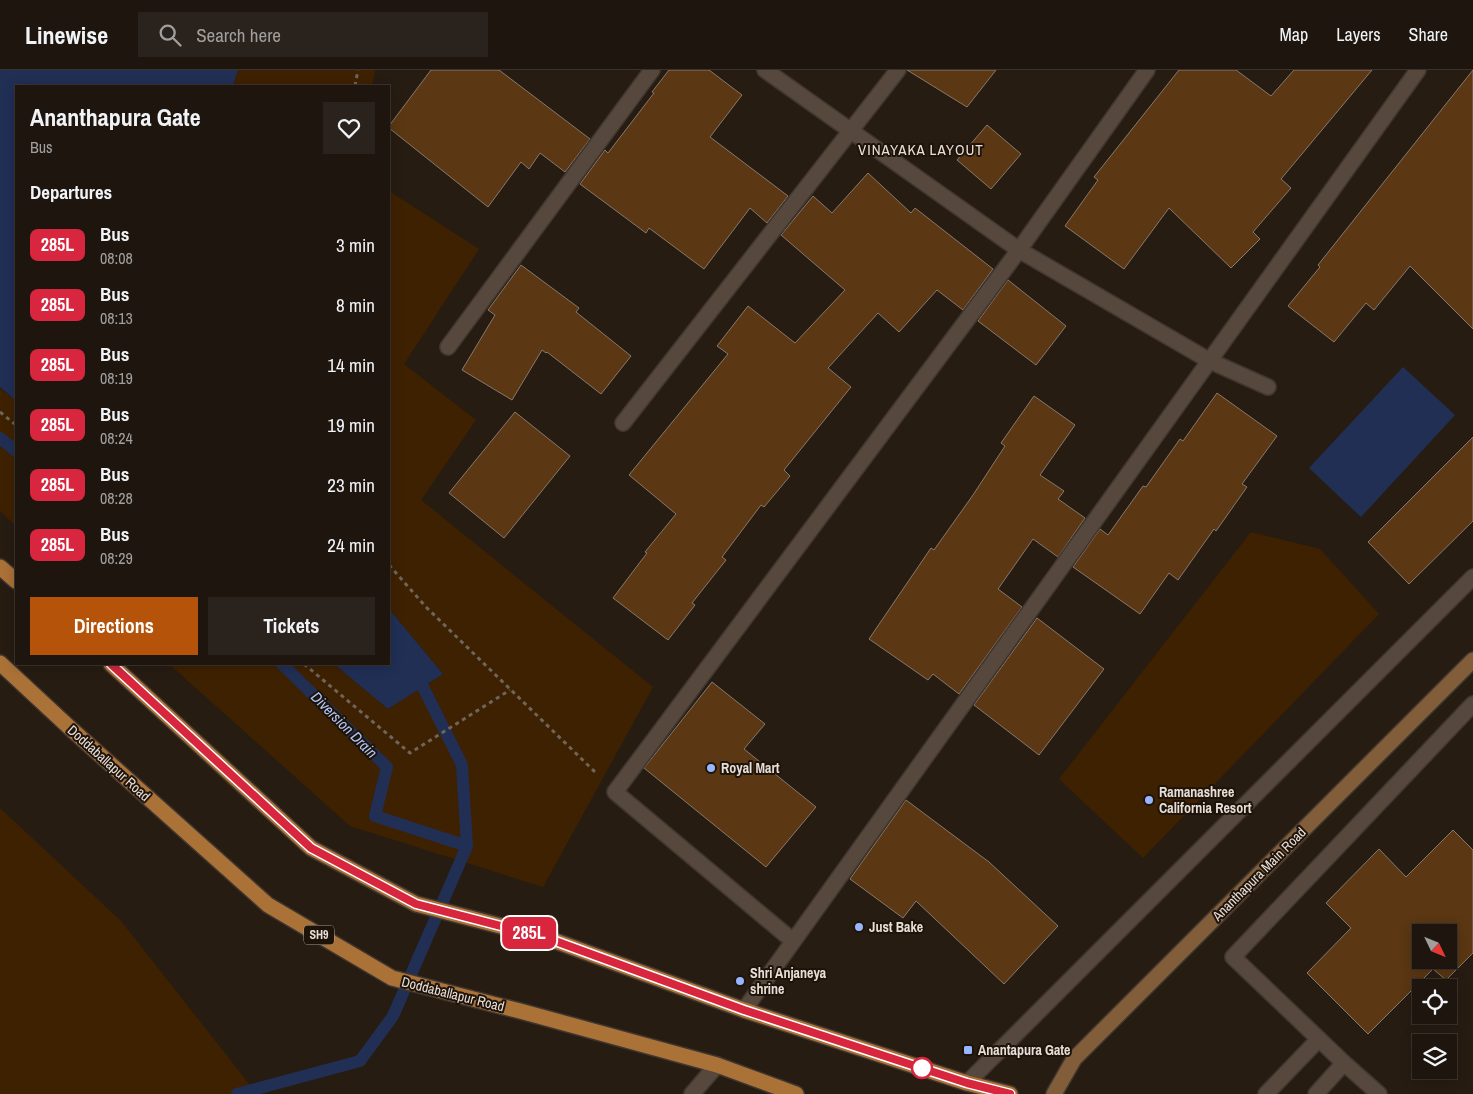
<!DOCTYPE html>
<style>
:root{--surface:#1d150e;--page:#2a221c;--text:#f1f3f6;--muted:#a09f9e;--line:#3b342e;--accent:#b45309}
body{margin:0;font-family:"Archivo Narrow",sans-serif;background:var(--page);color:var(--text);height:100vh;display:flex;flex-direction:column;font-size:19px;white-space:nowrap}
*{box-sizing:border-box;margin:0}
p{font-size:16px;color:var(--muted)}
.icon{flex:none;width:28px;height:28px;fill:none;stroke:currentColor;stroke-width:2;stroke-linecap:round;stroke-linejoin:round}
.map{position:relative;flex:1;overflow:hidden}
.side{position:absolute;left:15px;top:15px;width:375px;height:580px;display:flex;flex-direction:column;background:var(--surface);border-radius:0px;box-shadow:0 2px 12px #0003,0 0 0 1px var(--line)}
.side>*{flex:none}
.badge{padding:0 10px;border-radius:8px;font-size:18px;line-height:32px}
.needle{width:32px;rotate:133deg}
.buttons{position:absolute;left:1412px;top:854px;display:grid;gap:10px}
.buttons a{display:grid;place-items:center;width:45px;height:45px;border-radius:0px;background:var(--surface);box-shadow:0 2px 12px #0003,0 0 0 1px var(--line);font-size:25px}
.map>.badge{position:absolute;translate:-50% -50%;box-shadow:0 0 0 2px #fff}
h2{padding:0 15px;font-size:19px;line-height:45px}
.round{display:grid;place-items:center;flex:none;width:52px;height:52px;border-radius:0px;background:var(--page)}
.head{display:flex;align-items:center;justify-content:space-between;height:85px;padding:0 15px}
h1{font-size:24px;font-weight:700;line-height:38px}
.action{display:flex;gap:10px;margin-top:auto;padding:10px 15px}
.action a{flex:1;height:58px;border-radius:0px;background:var(--accent);color:#fff;font-size:20px;font-weight:700;line-height:58px;text-align:center}
.action a+a{background:var(--page);color:var(--text)}
ul{padding:0;list-style:none}
li{display:flex;align-items:center;gap:15px;height:60px;padding:0 15px}
li div{flex:1}
li b{display:block;font-size:19px}
li em{font-style:normal}
li .badge{min-width:55px;font-weight:700;text-align:center}
header{display:flex;align-items:center;gap:30px;box-sizing:border-box;height:70px;padding:0 25px;background:var(--surface);border-bottom:1px solid var(--line)}
header strong{font-size:24px}
nav{display:flex;gap:28px;margin-inline-start:auto;font-size:18px}
.search{width:350px;height:45px;background:var(--page);display:flex;align-items:center;gap:12px;box-sizing:border-box;padding:0 18px;border-radius:0px;color:var(--muted);font-size:19px}
.map>svg:first-child{display:block}
</style>
<header>
<strong>Linewise</strong>
<div class="search"><svg class="icon" aria-label="search" viewBox="0 0 24 24"><circle cx="10" cy="10" r="6"/><path d="M15 15l6 6"/></svg>Search here</div>
<nav><a>Map</a><a>Layers</a><a>Share</a></nav>
</header>
<div class="map">
<svg width="1473" height="1024" viewBox="0 0 1473 1024">
<rect width="100%" height="100%" fill="#271c12"/>
<g fill="#3e2101">
<path d="M238,0H375L372,16H233Z"/>
<path d="M389,121L479,179L404,294L476,350L421,430L653,617L543,817L350,756L169,594H334L388,639L443,604L389,539Z"/>
<path d="M0,318L16,331V456L0,441Z"/>
<path d="M1251,462L1320,479L1379,544L1143,788L1059,709Z"/>
<path d="M0,738L121,851L257,1024H0Z"/>
</g>
<g fill="#212f55">
<path d="M0,0H238L233,16H16V331L0,317Z"/>
<path d="M1403,297L1455,345L1361,447L1309,398Z"/>
<path d="M389,539L443,604L388,639L334,594H389Z"/>
</g>
<g fill="none" stroke-linecap="round" stroke-linejoin="round">
<g stroke="#212f55" stroke-width="12">
<path d="M0,368L16,381"/>
<path d="M282,594L387,697L375,746L467,776"/>
<path d="M237,1024L360,991L393,946L467,776L462,695L423,617"/>
</g>
</g>
<g fill="#5b3713" stroke="#88796d" fill-rule="evenodd">
<path d="M431,0H499L590,69L565,102L540,83L529,99L521,92L488,137L389,58V56Z"/>
<path d="M669,0H709L742,25L710,67L788,126L767,153L750,138L704,199L649,158L646,163L580,114L605,80L608,83L654,23L652,22Z"/>
<path d="M907,0H996L967,37Z"/>
<path d="M1179,0H1236L1271,26L1294,0H1372L1281,109L1291,118L1253,162L1260,169L1231,198L1169,138L1124,199L1065,156L1098,110L1094,107Z"/>
<path d="M1473,0V259L1410,196L1374,240L1366,233L1334,272L1288,236L1320,197L1318,195Z"/>
<path d="M987,55L1021,84L991,119L957,90Z"/>
<path d="M868,103L911,143L915,138L993,199L963,240L937,220L899,262L878,243L828,298L851,317L784,400L790,406L764,437L761,435L722,487L726,490L692,533L695,535L668,570L613,528L647,483L645,482L676,444L629,405L728,284L717,276L748,236L795,273L845,220L781,165L813,126L832,143Z"/>
<path d="M521,195L579,238L576,242L631,286L601,324L547,282L546,283L542,280L512,330L462,300L495,245L488,240Z"/>
<path d="M1008,210L1066,256L1036,295L978,251Z"/>
<path d="M1217,323L1277,366L1242,414L1247,417L1216,461L1214,459L1178,510L1169,503L1140,544L1073,497L1100,459L1108,465L1143,416L1146,417L1180,369L1183,371Z"/>
<path d="M1034,326L1075,355L1040,405L1064,421L1058,429L1085,448L1058,487L1033,469L998,519L1022,537L959,624L933,604L928,610L869,569L931,478L934,480L973,425L1005,376L1001,373Z"/>
<path d="M515,342L570,386L504,468L449,423Z"/>
<path d="M1473,367V451L1409,514L1368,472Z"/>
<path d="M1037,548L1104,599L1039,685L974,635Z"/>
<path d="M712,612L765,654L744,679L816,737L766,797L644,698Z"/>
<path d="M906,730L989,792L1058,856L1004,914L916,831L903,848L850,809Z"/>
<path d="M1453,760L1473,780V883L1446,910L1433,899L1368,964L1307,903L1351,858L1326,833L1379,779L1406,807ZM1421,862H1449V890H1421Z"/>
</g>
<g fill="none" stroke-linecap="round" stroke-linejoin="round">
<defs>
<g id="lane">
<path d="M967,1013L1473,507"/>
<path d="M692,1024L717,995"/>
</g>
<g id="street">
<path d="M765,0L1019,180L1210,291L1268,317"/>
<path d="M448,277L652,0"/>
<path d="M623,353L898,0"/>
<path d="M793,871L615,722L1019,180L1147,0"/>
<path d="M744,940L1418,0"/>
<path d="M1344,993L1233,887L1473,634"/>
<path d="M1266,1024L1319,969"/>
<path d="M1316,1024L1344,993L1379,1024"/>
</g>
<path id="secondary" d="M1054,1024L1074,989L1473,590"/>
<g id="primary">
<path d="M0,497L16,511"/>
<path d="M0,593L70,658L268,835L392,908L520,941L717,995L796,1024"/>
<path d="M111,594L311,778L416,834L547,868L744,940L967,1013L1010,1024"/>
</g>
</defs>
<use href="#lane" stroke="#3f3630" stroke-width="18"/>
<use href="#street" stroke="#3f3630" stroke-width="18"/>
<use href="#secondary" stroke="#3f3630" stroke-width="18"/>
<use href="#primary" stroke="#3f3630" stroke-width="18"/>
<g stroke="#6f655c" stroke-width="3" stroke-dasharray="4 4" stroke-linecap="butt">
<path d="M355,16L358,0"/>
<path d="M0,342L16,355"/>
<path d="M389,495L426,537L595,702"/>
<path d="M304,594L410,683L510,620"/>
</g>
<use href="#lane" stroke="#56483d" stroke-width="15"/>
<use href="#street" stroke="#56483d" stroke-width="15"/>
<use href="#secondary" stroke="#815d3a" stroke-width="15"/>
<use href="#primary" stroke="#ab7238" stroke-width="15"/>
</g>
<g fill="none" stroke-linecap="round" stroke-linejoin="round">
<defs>
<path id="line" d="M111,594L311,778L416,834L547,868L744,940L967,1013L1010,1024"/>
</defs>
<use href="#line" stroke="#fff" stroke-width="11"/>
<use href="#line" stroke="#d7263d" stroke-width="8"/>
</g>
<g fill="#98b6fd" stroke="#1e1309" stroke-width="2">
<circle cx="711" cy="698" r="5"/>
<circle cx="1149" cy="730" r="5"/>
<circle cx="859" cy="857" r="5"/>
<circle cx="740" cy="911" r="5"/>
<rect x="963" y="975" width="10" height="10" rx="2.5"/>
</g>
<circle fill="#fff" stroke="#d7263d" stroke-width="2.5" cx="922" cy="998" r="10"/>
<g text-anchor="middle" stroke-width="4" stroke-linejoin="round" paint-order="stroke">
<rect fill="#1e1309" stroke="#aba19a" stroke-width="1" x="304" y="855.5" width="30" height="19" rx="4"/>
<g font-size="12" font-weight="bold" fill="#e7ded8">
<text x="319" y="869">SH9</text>
</g>
<g font-size="14" fill="#e7ded8" stroke="#1e1309">
<text transform="translate(109 693) rotate(42)" y="5">Doddaballapur Road</text>
<text transform="translate(1259 804) rotate(-45)" y="5">Ananthapura Main Road</text>
<text transform="translate(453 924) rotate(14)" y="5">Doddaballapur Road</text>
</g>
<g font-size="14" font-weight="bold" fill="#e7ded8" stroke="#1e1309" text-anchor="start">
<text x="721" y="703">Royal Mart</text>
<text x="1159" y="727">Ramanashree<tspan x="1159" dy="16">California Resort</tspan></text>
<text x="869" y="862">Just Bake</text>
<text x="750" y="908">Shri Anjaneya<tspan x="750" dy="16">shrine</tspan></text>
<text x="978" y="985">Anantapura Gate</text>
</g>
<g font-size="15" letter-spacing="1" fill="#e7ded8" stroke="#1e1309">
<text x="921" y="85">VINAYAKA LAYOUT</text>
</g>
<g font-size="15" font-style="italic" fill="#b1c8ff" stroke="#1e1309">
<text transform="translate(344 655) rotate(45)" y="5">Diversion Drain</text>
</g>
</g>
</svg>
<div class="buttons">
<a><svg class="needle" viewBox="-14 -14 28 28"><path d="M0-13l5 13h-10z" fill="#e53935"/><path d="M0 13l5-13h-10z" fill="#a09f9e"/></svg></a>
<a><svg class="icon" aria-label="locate" viewBox="0 0 24 24"><circle cx="12" cy="12" r="6"/><path d="M12 2v4M12 18v4M2 12h4M18 12h4"/></svg></a>
<a><svg class="icon" aria-label="layers" viewBox="0 0 24 24"><path d="M12 4l9 5-9 5-9-5zM3 14l9 5 9-5"/></svg></a>
</div>
<b class="badge" style="left:529px;top:863px;background:#d7263d;color:#fff">285L</b>
<section class="side">
<div class="head"><div><h1>Ananthapura Gate</h1><p>Bus</p></div><a class="round"><svg class="icon" aria-label="heart" viewBox="0 0 24 24"><path d="M12 20l-8-8c-3-5 5-10 8-4 3-6 11-1 8 4z"/></svg></a></div>
<h2>Departures</h2>
<ul>
<li><span class="badge" style="background:#d7263d;color:#fff">285L</span><div><b>Bus</b><p>08:08</p></div><em>3 min</em></li>
<li><span class="badge" style="background:#d7263d;color:#fff">285L</span><div><b>Bus</b><p>08:13</p></div><em>8 min</em></li>
<li><span class="badge" style="background:#d7263d;color:#fff">285L</span><div><b>Bus</b><p>08:19</p></div><em>14 min</em></li>
<li><span class="badge" style="background:#d7263d;color:#fff">285L</span><div><b>Bus</b><p>08:24</p></div><em>19 min</em></li>
<li><span class="badge" style="background:#d7263d;color:#fff">285L</span><div><b>Bus</b><p>08:28</p></div><em>23 min</em></li>
<li><span class="badge" style="background:#d7263d;color:#fff">285L</span><div><b>Bus</b><p>08:29</p></div><em>24 min</em></li>
</ul>
<div class="action"><a>Directions</a><a>Tickets</a></div>
</section>
</div>
